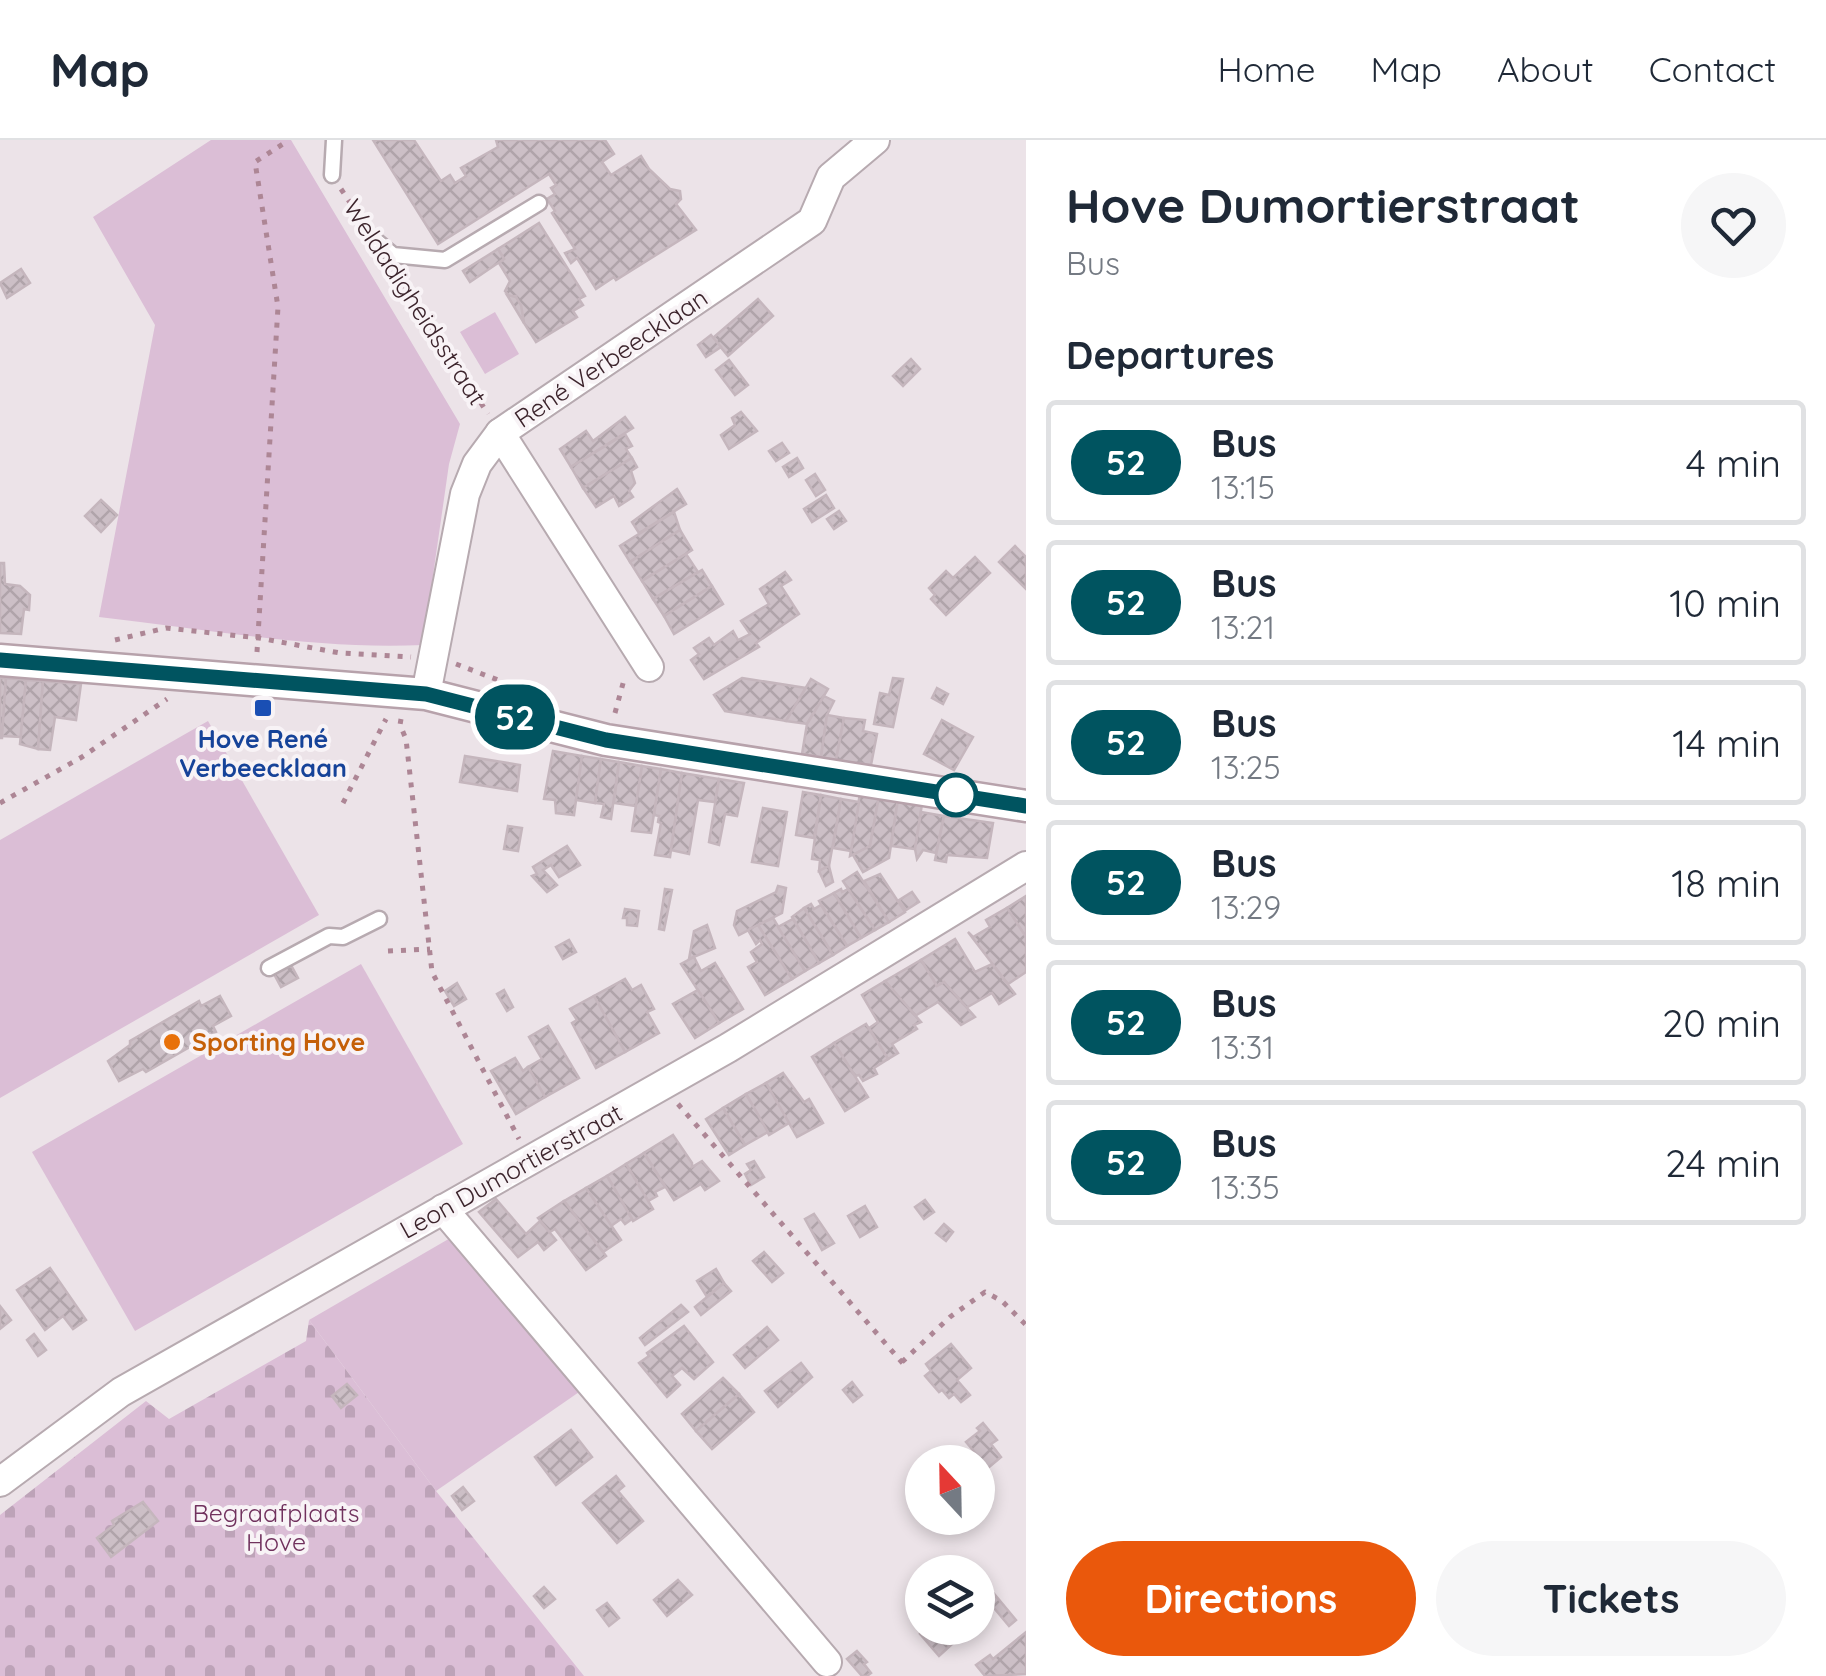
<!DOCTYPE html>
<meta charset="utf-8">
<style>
:root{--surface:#fff;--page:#f6f6f7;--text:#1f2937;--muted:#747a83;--line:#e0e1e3;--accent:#ea580c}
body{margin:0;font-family:Quicksand,sans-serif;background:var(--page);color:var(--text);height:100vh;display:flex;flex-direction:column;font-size:38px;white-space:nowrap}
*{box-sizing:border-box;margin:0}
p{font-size:32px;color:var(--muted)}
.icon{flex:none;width:55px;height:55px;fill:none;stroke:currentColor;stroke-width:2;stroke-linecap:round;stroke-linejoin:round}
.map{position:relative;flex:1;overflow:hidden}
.panel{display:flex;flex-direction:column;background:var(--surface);width:800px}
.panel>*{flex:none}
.badge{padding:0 20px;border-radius:32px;font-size:35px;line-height:65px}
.needle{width:65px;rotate:338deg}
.fabs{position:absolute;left:905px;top:1305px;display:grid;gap:20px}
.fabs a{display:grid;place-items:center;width:90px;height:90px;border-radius:50%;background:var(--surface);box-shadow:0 5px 15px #0003;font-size:50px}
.map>.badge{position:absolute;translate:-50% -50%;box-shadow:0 0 0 5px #fff}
h2{padding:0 40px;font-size:38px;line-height:90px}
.round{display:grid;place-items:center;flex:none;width:105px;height:105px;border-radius:52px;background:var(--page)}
.overview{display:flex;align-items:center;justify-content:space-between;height:170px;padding:0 40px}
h1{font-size:48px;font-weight:700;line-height:75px}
.button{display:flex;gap:20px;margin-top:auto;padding:20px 40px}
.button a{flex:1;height:115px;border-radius:60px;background:var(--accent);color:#fff;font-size:40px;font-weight:700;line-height:115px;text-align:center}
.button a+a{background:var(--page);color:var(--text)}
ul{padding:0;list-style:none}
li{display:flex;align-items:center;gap:30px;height:125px;margin:0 20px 15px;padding:0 20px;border:5px solid var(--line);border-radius:10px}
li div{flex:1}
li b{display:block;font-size:38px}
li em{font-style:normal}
li .badge{min-width:110px;font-weight:700;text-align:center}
header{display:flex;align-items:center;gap:60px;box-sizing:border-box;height:140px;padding:0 50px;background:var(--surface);border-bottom:2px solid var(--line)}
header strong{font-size:48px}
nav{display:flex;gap:55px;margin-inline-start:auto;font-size:35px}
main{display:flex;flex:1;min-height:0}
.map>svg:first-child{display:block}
</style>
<header>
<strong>Map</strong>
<nav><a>Home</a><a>Map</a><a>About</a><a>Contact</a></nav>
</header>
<main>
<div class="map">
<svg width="1026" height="1536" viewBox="0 0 1026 1536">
<defs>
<pattern id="cemetery-stones" width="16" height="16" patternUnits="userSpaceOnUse" patternTransform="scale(2.5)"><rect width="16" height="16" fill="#dbbed6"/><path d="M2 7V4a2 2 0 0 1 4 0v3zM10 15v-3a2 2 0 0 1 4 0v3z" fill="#bda3b8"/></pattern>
<pattern id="building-cross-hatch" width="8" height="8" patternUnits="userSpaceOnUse" patternTransform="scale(2.5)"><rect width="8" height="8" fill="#ccbfc6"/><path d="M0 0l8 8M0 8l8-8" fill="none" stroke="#b0a4aa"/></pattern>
</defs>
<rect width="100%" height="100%" fill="#ece3e8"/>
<g fill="#dbbed6">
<path d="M211,0H291L460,284L449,324L423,505C315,510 206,489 99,477L155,185L93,77Z"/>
<path d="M495,172L519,214L485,234L460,192Z"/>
<path d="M208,581L319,775L0,958V700Z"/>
<path d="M361,824L463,1004L135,1191L32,1012Z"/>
<path d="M452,1097L582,1250L436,1351L309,1180Z"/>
</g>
<path fill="url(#cemetery-stones)" d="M309,1180L436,1351L584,1536H0V1375L146,1261L169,1279L306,1201Z"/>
<g fill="url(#building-cross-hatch)" stroke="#c5b6bd" stroke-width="2.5">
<path d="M373,0H414L441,41L450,35L455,43L466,36L461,28L498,7L496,0H605L614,14L602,22L611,35L641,16L649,29L670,49L680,51L681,59L676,64L696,90L616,140L614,137L596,149L577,118L571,123L565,113L575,109L552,73L555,71L547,59L555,54L551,48L556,45L549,34L438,104Z"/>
<path d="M539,83L585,156L579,159L583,165L573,171L577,177L536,202L524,183L516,156L510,157L505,151L510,141L499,123L504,119L498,109Z"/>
<path d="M498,109L504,119L470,142L463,131Z"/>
<path d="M21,129L30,143L7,158L0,143Z"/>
<path d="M507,155L516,157L521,165L524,183Z"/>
<path d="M758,159L773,176L728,216L713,198Z"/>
<path d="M711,195L721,207L706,217L698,205Z"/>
<path d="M911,219L920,229L903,246L893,236Z"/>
<path d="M729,220L748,245L735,255L716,230Z"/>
<path d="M741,272L757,291L729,309L721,295L735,285L732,278Z"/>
<path d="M625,277L633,288L571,327L560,309L586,291L593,301Z"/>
<path d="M625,294L632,306L626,309L632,318L583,348L571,327Z"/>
<path d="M782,303L789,313L776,321L769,311Z"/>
<path d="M632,318L637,327L631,331L635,343L629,351L633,357L619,366L614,356L596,367L583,348Z"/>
<path d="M797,318L803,328L789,337L783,327Z"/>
<path d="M815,334L825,350L816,356L806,340Z"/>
<path d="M677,349L686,364L639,393L632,382Z"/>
<path d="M826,355L834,368L812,382L804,369Z"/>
<path d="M101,360L117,375L101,392L85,376Z"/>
<path d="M839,371L846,381L834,389L827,379Z"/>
<path d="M674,372L680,390L630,422L620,406Z"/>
<path d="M680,390L692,410L642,441L630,422Z"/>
<path d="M1015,406L1026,417V449L999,422Z"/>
<path d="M686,414L698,432L653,459L642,441Z"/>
<path d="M975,417L990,433L946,475L931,459L935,455L929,448L946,431L953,438Z"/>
<path d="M0,423H4L5,444L20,446L30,455L29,470L24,469L21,494L0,493Z"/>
<path d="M702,430L712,446L664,476L653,459Z"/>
<path d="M785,432L791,440L781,446L799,474L756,503L759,507L704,539L691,520L699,514L694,508L709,498L714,505L733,491L738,500L750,494L741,481L769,464L760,449Z"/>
<path d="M712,446L723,464L674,494L664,476Z"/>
<path d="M0,538H6L2,598H0Z"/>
<path d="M6,538L26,540L21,597L2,596Z"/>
<path d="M742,538L806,548L786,581L725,571L714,555Z"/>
<path d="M893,538L903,539L893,587L874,584L880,553L889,555Z"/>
<path d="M811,539L828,549L807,584L786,581Z"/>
<path d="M26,540L43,541L38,609L20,604Z"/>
<path d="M43,541L81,544L76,580L55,577L50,610L38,609Z"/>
<path d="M937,548L948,554L943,564L932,558Z"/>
<path d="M824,556L834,561L827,575L821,617L802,614L807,584Z"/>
<path d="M827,575L844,578L836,620L821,617Z"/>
<path d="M844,578L865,580L863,591L877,594L871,625L836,620Z"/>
<path d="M942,580L973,597L954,630L924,614Z"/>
<path d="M553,611L582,616L574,675L556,673L555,660L544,659Z"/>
<path d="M465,616L520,625L517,651L460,642Z"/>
<path d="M582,616L601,619L595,663L576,660Z"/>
<path d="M601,619L619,622L611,679L601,677L604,664L595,663Z"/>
<path d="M619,622L642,626L636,666L614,663Z"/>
<path d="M642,626L661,629L651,693L632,691Z"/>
<path d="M661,629L682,633L670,717L655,715L661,683L658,682L659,676L654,675Z"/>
<path d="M682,633L719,639L715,662L698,660L689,714L671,710Z"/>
<path d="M719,639L744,643L737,676L725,674L719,705L709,702Z"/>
<path d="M803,652L821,655L814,698L796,695Z"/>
<path d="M860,653L879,656L870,706L850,716Z"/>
<path d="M821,655L841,659L829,726L819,731L820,720L812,719Z"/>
<path d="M879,656L898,659L889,718L863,732L853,715L870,706Z"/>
<path d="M841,659L859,662L851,711L833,708Z"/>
<path d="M898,659L922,664L915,709L891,706Z"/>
<path d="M763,668L787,672L778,726L752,722Z"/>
<path d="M921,672L944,676L936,713L923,710L917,719L915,709Z"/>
<path d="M944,676L993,683L987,718L947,715L946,722L935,720Z"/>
<path d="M508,686L522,688L518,711L504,709Z"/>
<path d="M567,706L580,725L559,737L551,725L543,730L557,745L547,752L532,736L537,734L533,727Z"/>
<path d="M829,726L833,742L826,746L819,731Z"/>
<path d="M857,732L889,782L875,790L843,741Z"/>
<path d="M880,734L905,772L889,782L864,741Z"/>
<path d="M778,746L786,748L782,773L739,795L734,785L737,771L776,752Z"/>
<path d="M665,749L672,750L664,790L659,789Z"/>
<path d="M841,749L842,752L848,749L875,790L861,798L834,753Z"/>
<path d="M912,752L919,762L906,770L899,760Z"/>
<path d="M834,753L861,798L847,806L819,761Z"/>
<path d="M1026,756V797L1007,768Z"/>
<path d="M811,764L814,769L821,765L847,806L833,815L804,768Z"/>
<path d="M804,768L833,815L819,823L792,777Z"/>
<path d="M1007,768L1026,797V832L1008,844L968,792L973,797L990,787L986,780Z"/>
<path d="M625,769L639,771L637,786L627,785V778H623Z"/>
<path d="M773,778L805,831L792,839L758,785Z"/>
<path d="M793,779L819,823L805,831L778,787Z"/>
<path d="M707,785L715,808L689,819L694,791Z"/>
<path d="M758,785L792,839L765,855L748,827L757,822L751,812L762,804L760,800L756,804L748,790Z"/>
<path d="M955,799L975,832L992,824L1015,854L999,864L992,853L966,868L944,842L937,846L921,820Z"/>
<path d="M569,800L576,812L563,819L556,807Z"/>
<path d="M694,817L701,831L715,823L743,869L719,883L681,824Z"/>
<path d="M921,820L937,846L944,842L975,877L961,885L938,862L915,876L885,841Z"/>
<path d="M291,825L298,838L281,847L274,834Z"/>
<path d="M625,839L632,850L641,845L654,869L647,872L659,893L625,912L594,856Z"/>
<path d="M885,841L921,882L914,885L917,889L892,904L898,913L888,919L869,888L878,882L862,855Z"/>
<path d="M457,843L466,859L454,866L445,851Z"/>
<path d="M504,850L513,867L507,871L497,854Z"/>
<path d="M698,850L719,883L695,898L673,864Z"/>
<path d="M220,856L231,876L213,886L216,892L146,932L143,929L119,941L108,921L130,905V901L199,861L201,866Z"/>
<path d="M594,856L625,912L596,928L572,883L577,880L570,869Z"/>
<path d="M866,884L888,919L874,928L877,934L863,941L859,935L855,936L834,903Z"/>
<path d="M548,886L579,938L545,957L528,927L542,919L529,897Z"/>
<path d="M834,903L868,957L845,971L812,917Z"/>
<path d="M515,918L523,931L528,927L545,957L516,974L491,931Z"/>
<path d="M783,933L804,962L809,959L823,983L797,997L766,943Z"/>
<path d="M766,943L789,983L769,995L746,954Z"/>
<path d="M746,954L768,992L745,1005L723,968Z"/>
<path d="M723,968L745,1005L729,1015L706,979Z"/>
<path d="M673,995L692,1023V1027L702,1021L719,1041L705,1050L701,1044L674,1060L644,1013Z"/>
<path d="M644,1013L665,1047L655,1052L657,1056L648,1061L626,1024Z"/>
<path d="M754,1021L764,1037L751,1045L745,1034L751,1030L747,1024Z"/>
<path d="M626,1024L653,1069L633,1081L607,1036Z"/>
<path d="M607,1036L632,1079L625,1084L621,1079L611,1086L586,1048Z"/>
<path d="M586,1048L621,1100L603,1112L564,1061Z"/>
<path d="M496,1059L526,1094L540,1081L556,1100L544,1110L538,1102L518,1117L479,1072Z"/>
<path d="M925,1060L934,1072L924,1079L915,1067Z"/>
<path d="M564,1061L606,1116L586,1130L555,1089L550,1092L538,1078Z"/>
<path d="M865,1066L877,1087L860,1097L848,1076Z"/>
<path d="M814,1074L834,1103L822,1110L805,1079Z"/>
<path d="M944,1084L953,1092L946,1101L936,1093Z"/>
<path d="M764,1112L783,1133L772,1142L753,1121Z"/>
<path d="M50,1128L86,1180L73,1189L63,1176L45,1190L17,1150Z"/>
<path d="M716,1129L724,1143L707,1157L697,1141Z"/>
<path d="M724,1143L731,1151L701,1175L695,1167Z"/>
<path d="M681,1165L688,1172L645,1205L640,1198Z"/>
<path d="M0,1166L11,1180L0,1189Z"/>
<path d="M684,1186L713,1222L694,1239L682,1228L672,1236L680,1245L667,1257L639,1223L649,1216L647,1213Z"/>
<path d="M767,1187L778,1200L745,1228L734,1215Z"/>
<path d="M34,1194L46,1210L38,1216L27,1200Z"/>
<path d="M951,1204L971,1228L957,1240L970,1255L961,1262L954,1254L949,1258L942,1250L939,1252L925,1236L931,1231L926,1224Z"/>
<path d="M801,1223L812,1237L778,1267L765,1251Z"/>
<path d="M723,1238L739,1254L696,1291L682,1274Z"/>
<path d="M852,1242L862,1255L853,1262L843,1250Z"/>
<path d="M347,1244L357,1255L341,1268L332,1256Z"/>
<path d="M739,1254L754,1272L712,1309L696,1291Z"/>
<path d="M983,1283L997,1300L991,1304L1001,1317L988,1328L966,1302L980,1291L977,1288Z"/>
<path d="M571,1290L592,1317L556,1345L535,1317Z"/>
<path d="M616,1336L624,1346L618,1351L643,1381L617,1403L583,1363Z"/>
<path d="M463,1347L474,1361L462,1370L452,1356Z"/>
<path d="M143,1362L158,1381L111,1417L97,1398L114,1385L112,1381Z"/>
<path d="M678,1440L692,1455L667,1476L654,1460Z"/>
<path d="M544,1447L555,1459L544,1468L534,1456Z"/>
<path d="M991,1450L1016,1480L1009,1486L984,1456Z"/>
<path d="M607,1463L619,1478L609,1486L597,1470Z"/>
<path d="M927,1488H957L959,1489L948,1499L952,1504L939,1516L920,1494Z"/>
<path d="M1026,1492V1534L985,1536L976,1525L990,1515L993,1519Z"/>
<path d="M857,1511L867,1522L864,1524L871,1533L867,1536H862L847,1519Z"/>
</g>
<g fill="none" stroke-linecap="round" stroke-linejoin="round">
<defs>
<g id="lane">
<path d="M332,35L334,0"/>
<path d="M375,100L393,115L445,120L539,63"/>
<path d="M269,828L329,796L343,797L379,779"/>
</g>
<g id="street">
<path d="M500,293L649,527"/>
<path d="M426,554L465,354L477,324L500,293L812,81L831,37L875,0"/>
<path d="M443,1069L827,1522"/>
<path d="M0,1342L121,1252L728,908L1026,726"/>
</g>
<path id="secondary" d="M0,520L426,554L606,600L1026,666"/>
</defs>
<use href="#lane" stroke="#b7aab0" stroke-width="19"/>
<use href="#street" stroke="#b7aab0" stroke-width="32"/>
<use href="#secondary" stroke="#b7a2ab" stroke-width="35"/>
<g stroke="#ad8695" stroke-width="5" stroke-dasharray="5 8" stroke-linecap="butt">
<path d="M341,49L365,85"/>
<path d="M396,132L488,274"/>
<path d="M115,500L166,488L259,498L340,513L411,517"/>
<path d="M257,512L278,167L255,22L289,0"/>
<path d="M456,524L511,545"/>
<path d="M615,573L625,536"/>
<path d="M401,579L400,585L406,599L432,832L519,999"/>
<path d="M0,663L82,617L167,559"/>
<path d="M343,663L386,579"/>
<path d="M388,811L430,809"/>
<path d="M678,964L905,1226"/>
<path d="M902,1222L950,1177L985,1152L1002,1161L1026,1185"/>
</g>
<use href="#lane" stroke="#fff" stroke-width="14"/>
<use href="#street" stroke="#fff" stroke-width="28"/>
<use href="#secondary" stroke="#fff" stroke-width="30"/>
</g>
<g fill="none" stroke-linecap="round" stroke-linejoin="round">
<defs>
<path id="line" d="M0,520L426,554L606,600L1026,666"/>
</defs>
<use href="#line" stroke="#fff" stroke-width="22"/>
<use href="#line" stroke="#005460" stroke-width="15"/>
</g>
<rect fill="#1a4fb4" stroke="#f8f3f6" stroke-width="4" x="253" y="558" width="20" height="20" rx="5"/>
<circle fill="#fff" stroke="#005460" stroke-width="5" cx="956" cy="655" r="20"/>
<circle fill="#e8710a" stroke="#f8f3f6" stroke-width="4" cx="172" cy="902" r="10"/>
<g text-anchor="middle" stroke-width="8" stroke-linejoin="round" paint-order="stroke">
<g font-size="25" fill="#3c242c" stroke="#f8f3f6">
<text transform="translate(415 162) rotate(57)" y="9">Weldadigheidsstraat</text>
<text transform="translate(611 218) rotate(-34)" y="9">René Verbeecklaan</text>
<text transform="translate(511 1031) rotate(-29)" y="9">Leon Dumortierstraat</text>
</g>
<g font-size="25" font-weight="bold" fill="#164399" stroke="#f8f3f6">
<text x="263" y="608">Hove René<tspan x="263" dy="29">Verbeecklaan</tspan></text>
</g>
<g font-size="25" font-weight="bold" fill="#c56008" stroke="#f8f3f6" text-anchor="start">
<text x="192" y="911">Sporting Hove</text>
</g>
<g font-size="25" fill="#70315d" stroke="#f8f3f6">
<text x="276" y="1382">Begraafplaats<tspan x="276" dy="29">Hove</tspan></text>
</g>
</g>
</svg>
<div class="fabs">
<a><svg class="needle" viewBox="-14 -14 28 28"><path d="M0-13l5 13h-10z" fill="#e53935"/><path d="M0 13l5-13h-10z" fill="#747a83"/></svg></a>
<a><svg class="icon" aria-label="layers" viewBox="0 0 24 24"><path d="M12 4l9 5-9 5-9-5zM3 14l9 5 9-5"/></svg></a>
</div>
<b class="badge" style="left:515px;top:577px;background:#005460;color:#fff">52</b>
</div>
<section class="panel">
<div class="overview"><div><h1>Hove Dumortierstraat</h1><p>Bus</p></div><a class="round"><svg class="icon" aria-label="heart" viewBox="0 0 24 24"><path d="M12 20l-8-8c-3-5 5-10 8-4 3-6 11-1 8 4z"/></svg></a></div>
<h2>Departures</h2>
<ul>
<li><span class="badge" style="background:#005460;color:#fff">52</span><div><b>Bus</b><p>13:15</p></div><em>4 min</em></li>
<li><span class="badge" style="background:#005460;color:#fff">52</span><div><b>Bus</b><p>13:21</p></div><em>10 min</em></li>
<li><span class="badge" style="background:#005460;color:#fff">52</span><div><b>Bus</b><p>13:25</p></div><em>14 min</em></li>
<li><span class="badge" style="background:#005460;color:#fff">52</span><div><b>Bus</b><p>13:29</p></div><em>18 min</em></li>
<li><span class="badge" style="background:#005460;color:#fff">52</span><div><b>Bus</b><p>13:31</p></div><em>20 min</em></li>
<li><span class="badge" style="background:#005460;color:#fff">52</span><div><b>Bus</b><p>13:35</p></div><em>24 min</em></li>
</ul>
<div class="button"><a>Directions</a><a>Tickets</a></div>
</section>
</main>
